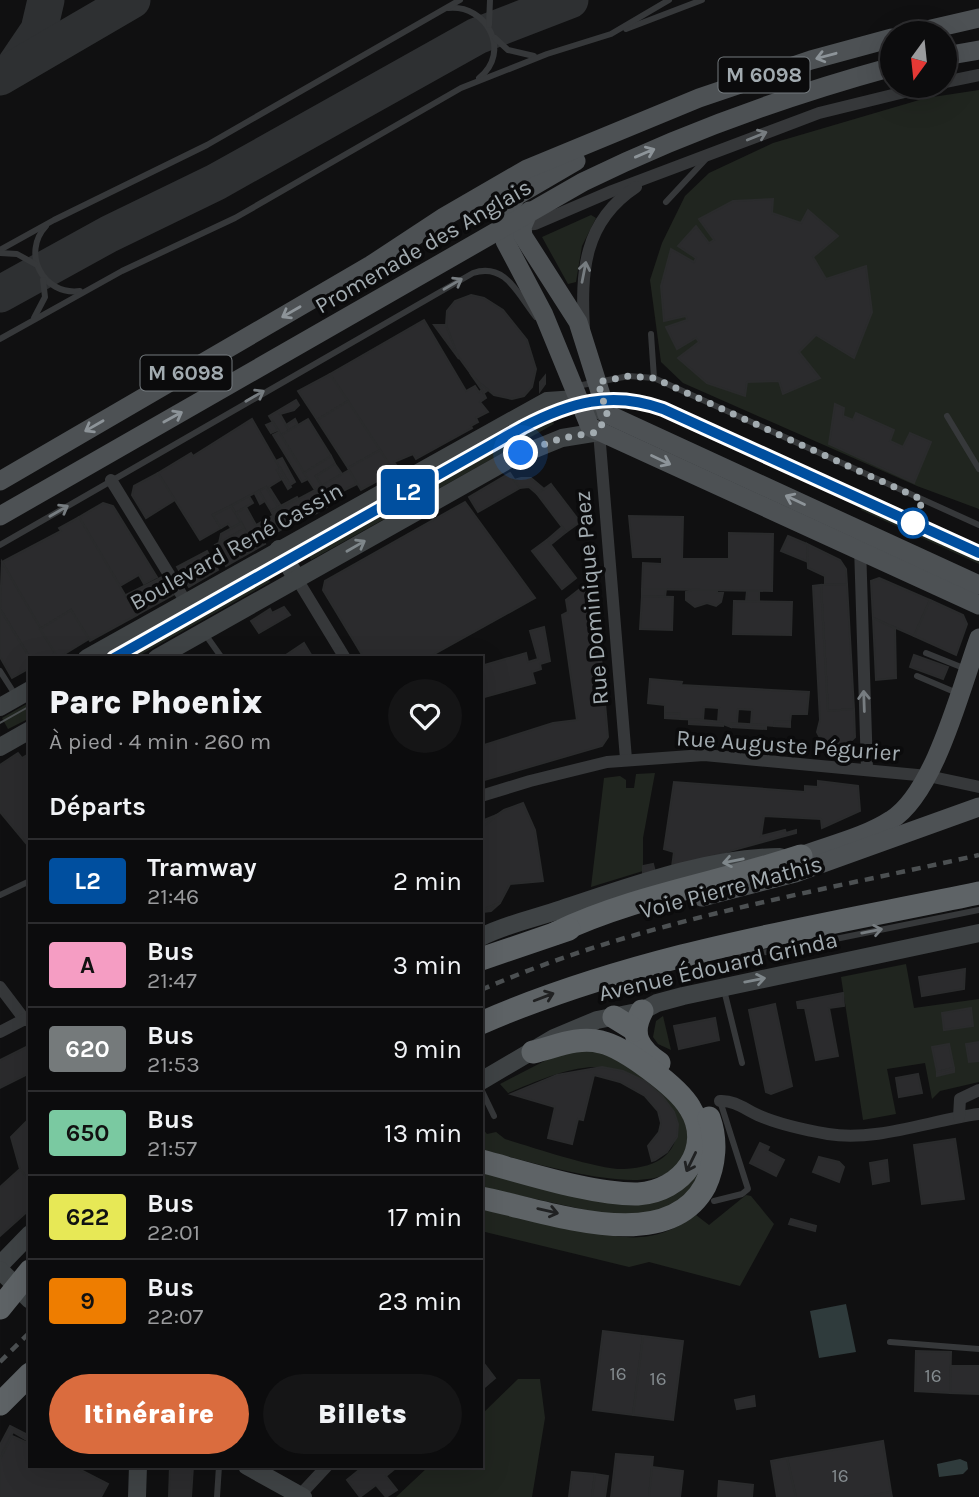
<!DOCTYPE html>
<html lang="fr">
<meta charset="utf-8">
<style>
:root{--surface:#0c0c0d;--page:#151516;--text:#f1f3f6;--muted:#9a9b9d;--line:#2c2c2e;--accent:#da6c3e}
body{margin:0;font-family:Karla,sans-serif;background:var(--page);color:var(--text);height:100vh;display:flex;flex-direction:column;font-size:26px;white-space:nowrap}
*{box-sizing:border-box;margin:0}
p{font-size:23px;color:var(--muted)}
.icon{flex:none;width:38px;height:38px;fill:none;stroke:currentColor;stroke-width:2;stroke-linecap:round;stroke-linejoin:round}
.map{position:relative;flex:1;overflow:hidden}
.details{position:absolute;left:28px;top:656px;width:455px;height:812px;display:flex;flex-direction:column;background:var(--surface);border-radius:0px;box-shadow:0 7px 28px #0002,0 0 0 2px var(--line)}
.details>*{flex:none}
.badge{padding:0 14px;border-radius:5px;font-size:24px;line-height:46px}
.needle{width:46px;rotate:195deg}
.buttons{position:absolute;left:880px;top:21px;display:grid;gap:14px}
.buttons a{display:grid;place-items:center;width:77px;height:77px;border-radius:50%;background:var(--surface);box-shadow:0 7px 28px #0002,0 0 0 2px var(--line);font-size:35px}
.you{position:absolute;width:35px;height:35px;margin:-18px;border:5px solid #fff;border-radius:50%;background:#1a73e8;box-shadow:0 0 0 10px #1a73e833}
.map>.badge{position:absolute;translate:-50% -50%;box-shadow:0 0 0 4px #fff}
h2{padding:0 21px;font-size:26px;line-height:63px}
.round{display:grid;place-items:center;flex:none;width:74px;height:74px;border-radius:37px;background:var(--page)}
.head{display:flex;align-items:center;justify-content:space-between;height:119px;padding:0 21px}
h1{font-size:33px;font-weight:800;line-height:52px}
.button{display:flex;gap:14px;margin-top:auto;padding:14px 21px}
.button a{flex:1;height:80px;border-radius:42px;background:var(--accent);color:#fff;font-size:28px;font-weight:800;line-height:80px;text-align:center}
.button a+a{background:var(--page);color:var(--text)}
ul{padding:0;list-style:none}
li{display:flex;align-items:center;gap:21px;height:84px;padding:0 21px;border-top:2px solid var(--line)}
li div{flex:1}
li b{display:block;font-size:26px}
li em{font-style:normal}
li .badge{min-width:77px;font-weight:700;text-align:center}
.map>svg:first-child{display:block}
</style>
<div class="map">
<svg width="979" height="1497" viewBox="0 0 979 1497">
<rect width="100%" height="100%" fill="#101011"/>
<g fill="#20251f" fill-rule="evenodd">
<path d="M979,90V509L917,486L683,383L661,362L650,280L662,243L685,196L709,173L773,143L926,98Z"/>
<path d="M591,215L596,218L582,246L576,282L568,284L542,237Z"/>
<path d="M548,411L554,424L311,560L304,547Z"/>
<path d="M866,498L979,549V564L861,510Z"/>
<path d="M263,571L270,582L135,658H107Z"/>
<path d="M30,702V718L8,729L2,718Z"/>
<path d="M655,773L643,838V871L591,887L604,778L620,776L626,780V788H634L636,774Z"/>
<path d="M906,964L914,1008L979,999V1042L966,1044L969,1062L979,1061V1082L940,1091L932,1099L925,1063L887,1069L896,1114L863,1120L841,977ZM971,1008L973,1025L944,1030L942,1013ZM948,1044L954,1072L937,1075L932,1048Z"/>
<path d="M663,1016L671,1050L658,1044L653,1037L656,1021Z"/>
<path d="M579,1048L606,1052L677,1101L692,1139C686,1152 681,1165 667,1173C631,1195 524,1159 481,1150V1127L487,1134L496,1132L505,1139C532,1147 600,1170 624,1169C716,1165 675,1066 594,1067C565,1068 535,1082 508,1093L500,1084L562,1052Z"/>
<path d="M703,1156L696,1185L666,1211L618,1217L481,1187V1167L638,1203Z"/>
<path d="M746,1195L751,1196L774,1224L740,1286L649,1262L629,1267L481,1231V1209C510,1214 539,1219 567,1226C619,1237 648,1249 696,1215L709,1225Z"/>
<path d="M518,1379H540L545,1418L532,1497H396L428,1467L481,1466V1415Z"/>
</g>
<g fill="#2f3b3c">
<path d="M846,1304L856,1352L819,1358L810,1311Z"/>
<path d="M960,1459L967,1462L968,1469L963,1474L939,1477L937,1464Z"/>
</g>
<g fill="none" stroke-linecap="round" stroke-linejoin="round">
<g stroke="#2e3032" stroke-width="37">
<path d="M16,64L39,30L46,0"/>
<path d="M0,77L132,0"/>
<path d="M0,294L109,234L216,182L477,36L570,0"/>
</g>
</g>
<g fill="#2b2b2d" stroke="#2a2b2c" stroke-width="2">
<path d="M773,199L772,213L801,223L808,210L838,236L813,257L826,279L866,266L872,312L854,358L816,335L799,352L820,378L783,394L779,381L747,382L745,396L707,383L678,358L699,342L696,338L677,349L666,327L687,320L686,316L664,321L661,286L671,249L694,262L696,258L678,246L696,226L709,243L714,240L699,219L733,201Z"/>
<path d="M471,295L484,298L503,310L527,340L536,369L532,387L524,396L512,399L494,395L474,378L455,352L446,325L447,311L455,301Z"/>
<path d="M424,320L466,391L475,386L479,392L482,390L486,398L480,402L488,412L476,418L478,422L471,426L472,428L416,459L413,454L394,462L399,469L394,472L330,374Z"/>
<path d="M434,325H446L459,359Z"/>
<path d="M470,373L478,382L488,390L484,393Z"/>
<path d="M330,374L348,401L317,420L298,391Z"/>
<path d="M545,376V384L540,391V382Z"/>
<path d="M296,400L299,405L294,410L280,414L289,430L281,435L269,416Z"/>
<path d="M348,401L380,450L348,468L317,420Z"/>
<path d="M835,404L844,408L843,416L853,420L856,413L894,430L890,441L903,447L910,433L931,442L914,483L829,444Z"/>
<path d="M252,419L280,468L277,470L282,479L269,487L281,506L278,507L266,487L213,515L221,528L200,540L158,473L191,453L193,456Z"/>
<path d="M295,419L298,425L289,430L286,425Z"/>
<path d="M308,419L331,456L304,473L281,435Z"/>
<path d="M273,422L278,430L271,433L266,425Z"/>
<path d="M279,432L308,479L302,482L273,435Z"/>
<path d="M380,450L394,472L361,490L348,468Z"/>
<path d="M331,456L335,464L316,476L322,486L315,490L304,473Z"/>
<path d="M282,458L295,482L290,485L276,461Z"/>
<path d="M335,464L342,474L322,486L316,476Z"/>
<path d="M280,468L291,487L288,489L277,470Z"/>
<path d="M349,470L357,484L323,501L316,489Z"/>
<path d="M158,473L175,500L146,518L132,495L134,486Z"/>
<path d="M510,473L520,488L478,512L469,497Z"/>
<path d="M521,478H531L544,489L537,494L529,487L520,488L514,480Z"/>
<path d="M551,484L580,522L566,532L537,494Z"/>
<path d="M266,487L278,507L271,511L259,491Z"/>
<path d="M315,490L327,507L310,517L298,499Z"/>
<path d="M259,491L265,501L260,504L255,494Z"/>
<path d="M249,496L253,503L236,513L231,506Z"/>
<path d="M297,497L298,499L272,513L271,511Z"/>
<path d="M298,499L308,514L280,530L272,513Z"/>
<path d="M465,502L535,598L427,658H364L323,590L325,581Z"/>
<path d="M103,503L113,506L157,577L144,584L139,575L120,586L79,517Z"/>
<path d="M231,506L241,523L231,528L228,524L221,528L213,515Z"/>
<path d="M246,507L256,525L272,516L280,530L262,540L265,544L256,549L236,513Z"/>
<path d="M629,516L683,517L682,559H729V533L773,534L772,591L642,589L643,563L662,564V557H633Z"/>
<path d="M79,517L137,615L90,641L71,610L40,629L2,562L61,531L59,528Z"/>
<path d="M241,523L244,529L219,543L221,534Z"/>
<path d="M562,527L566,532L550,545L547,540Z"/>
<path d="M244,529L256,549L242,557L230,537Z"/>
<path d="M788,536L807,544L808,562L781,551Z"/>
<path d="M230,537L242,557L226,566L215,545Z"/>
<path d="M547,540L576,578L562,589L532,551Z"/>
<path d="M807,544L840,560L846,569L847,584L825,585V576L808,568Z"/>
<path d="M207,551L218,570L189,587L177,567Z"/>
<path d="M2,562L55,653L47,658H30L0,609Z"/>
<path d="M164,576L175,594L137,615L126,595Z"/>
<path d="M594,578L608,737L602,746L481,781V746L553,723L577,720L562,615L568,612L566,600Z"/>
<path d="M879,578L930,600L914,636L873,618L871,581Z"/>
<path d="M847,584L854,709L828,711L821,585Z"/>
<path d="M821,585L828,711L854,709L855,737L845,747L836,750L824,745L817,732L820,720L813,586Z"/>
<path d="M642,589H666L665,597L642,596Z"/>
<path d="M692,590H717V593H723L721,602L716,606L707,603L695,607L686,600V592Z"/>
<path d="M747,591H759V602L746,601Z"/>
<path d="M642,596L673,597L672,630L640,629Z"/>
<path d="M930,600L963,615L967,624L956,655L914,636Z"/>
<path d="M734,601L792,602L791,635L733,634Z"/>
<path d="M284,607L290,615L259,633L251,621L270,609L272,613Z"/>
<path d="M0,609L30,658V668L12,678L0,657Z"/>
<path d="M71,610L89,639L58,658L40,629Z"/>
<path d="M873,618L895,628L896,678L876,680Z"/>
<path d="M544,627L550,661L540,664L541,669L532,672L535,683L481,698V666L526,653L528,662L538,659L530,631Z"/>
<path d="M304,643L313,658H288L286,655Z"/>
<path d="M914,655L948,667L943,679L910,667Z"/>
<path d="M650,679L682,682L681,685L809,692L807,714H791L790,722L775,721L774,726L751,724L752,710L738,709L737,723H731V727L718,722L719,708L704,707L703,720L680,719V714L665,713V705L648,703Z"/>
<path d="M665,713L680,714V719L665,718Z"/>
<path d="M689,719L723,722V726L689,724Z"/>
<path d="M775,721L790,722V727L774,726Z"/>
<path d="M731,723L766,725V729L731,727Z"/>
<path d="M18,753L22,758L27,755L30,760V848L0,812V765Z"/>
<path d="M818,781L858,786L860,811L822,828L821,819L764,816L761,836L785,830L786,833L796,830V833L672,867L674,852L664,849L674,782L805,792V786L818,787Z"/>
<path d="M523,803L535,830L543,881L510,884L500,903L482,910L481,826L504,810Z"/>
<path d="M499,814L485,825L481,826L484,820Z"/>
<path d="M653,864L655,872L643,875V866Z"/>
<path d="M500,903L491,911L483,912L482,910Z"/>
<path d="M965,969L964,989L922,996L919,977Z"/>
<path d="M843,993L844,1006L829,1008L838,1056L816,1060L805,1008H798L797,1002Z"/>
<path d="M775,1004L792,1086L771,1094L766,1092L749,1010Z"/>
<path d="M971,1008L973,1026L944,1030L942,1013Z"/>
<path d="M715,1018L719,1040L679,1049L674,1026Z"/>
<path d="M979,1042V1061L969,1062L966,1044Z"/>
<path d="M949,1044L954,1068L937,1072L932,1047Z"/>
<path d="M30,1045V1073L0,1088V1060Z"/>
<path d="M602,1067L623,1071L645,1081L662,1096L674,1112L678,1124L677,1137L667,1152L655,1160L652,1161L648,1146L659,1132L661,1123L658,1111L645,1096L620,1082L594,1075L583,1120L578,1119L572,1144L548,1138L555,1107L511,1094L557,1075Z"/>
<path d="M954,1068V1072L937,1076V1072Z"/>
<path d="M918,1074L922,1093L899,1097L896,1078Z"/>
<path d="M30,1118V1182L20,1169L11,1137Z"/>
<path d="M955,1139L964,1199L922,1204L914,1145Z"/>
<path d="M760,1143L769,1147L767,1151L784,1160L776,1176L750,1163Z"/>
<path d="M819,1157L839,1162L844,1167L839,1182L813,1172Z"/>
<path d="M887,1160L889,1181L873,1184L870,1163Z"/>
<path d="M20,1169L30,1182V1209L0,1236V1187Z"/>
<path d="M791,1219L816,1226L815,1231L789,1224Z"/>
<path d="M603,1331L643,1336L633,1415L593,1410Z"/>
<path d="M643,1336L683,1341L673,1420L633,1415Z"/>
<path d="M916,1351L951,1352L950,1393L915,1391Z"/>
<path d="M482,1361L495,1378L481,1390V1362Z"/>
<path d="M951,1366H979V1394L950,1393Z"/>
<path d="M754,1396L755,1406L737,1409L735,1400Z"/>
<path d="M10,1426L30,1436V1442L13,1432L0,1457V1445Z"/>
<path d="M12,1436L30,1444V1466H73L108,1484L101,1497H0V1459Z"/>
<path d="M883,1441L891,1492L864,1497H796L787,1458Z"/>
<path d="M616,1454L653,1457L649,1497H611Z"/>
<path d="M787,1458L796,1497H777L771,1461Z"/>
<path d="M170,1466H193L191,1497H169Z"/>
<path d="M364,1466H398L386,1476L397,1490L386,1497L376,1485L360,1497L347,1480Z"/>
<path d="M652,1467L683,1471L680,1497H649Z"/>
<path d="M572,1472L595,1474L592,1497H569Z"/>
<path d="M595,1474L608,1476L605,1497H592Z"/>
<path d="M719,1481L753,1485L752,1497H718Z"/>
<path d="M891,1492L892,1497H864Z"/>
</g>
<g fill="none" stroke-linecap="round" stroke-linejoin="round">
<g stroke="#36383a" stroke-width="6">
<path d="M448,8C487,4 512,52 479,78"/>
<path d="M489,25L490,0"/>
<path d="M626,29L702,0"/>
<path d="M495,38L508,50L534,56"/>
<path d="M666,202L705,160"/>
<path d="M46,226C21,253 43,296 80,291"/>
<path d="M0,250L54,220L207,145L460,0"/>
<path d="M0,253L17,254L35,264"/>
<path d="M34,318L45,297L43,280"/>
<path d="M651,334L654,378"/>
<path d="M0,339L122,271L235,218L461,88L547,54L611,34L669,0"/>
<path d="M577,386L629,376L654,378L979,525"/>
<path d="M947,416L979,469"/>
<path d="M0,545L473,273C506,262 518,295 536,317"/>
<path d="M205,634L222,658"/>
<path d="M926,653L966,669"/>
<path d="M0,671L16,696"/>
<path d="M917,676L957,693"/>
<path d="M0,895L30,881"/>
<path d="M738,953L771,952L979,910"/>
<path d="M724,990L742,1063"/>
<path d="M481,1089L494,1116"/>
<path d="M714,1201L742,1194L748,1189L720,1101"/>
<path d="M890,1342L979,1349"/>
<path d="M217,1497L219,1466"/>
</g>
<g stroke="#36383a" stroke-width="12">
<path d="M945,82L979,75"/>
<path d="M519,225L535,224L612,191L819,113L929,86"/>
<path d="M584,329C581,272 583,222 636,187"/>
<path d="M599,432L626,759"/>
<path d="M111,480L186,602"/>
<path d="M860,546L867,769"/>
<path d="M297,579L345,658"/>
<path d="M481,796L530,781L607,762L704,755L928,776L979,787"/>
<path d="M0,987L25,1020"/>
<path d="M0,1032L29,1017"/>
<path d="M720,1101C735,1100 746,1110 760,1116C781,1125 805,1130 828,1134C877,1142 931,1120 979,1114"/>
<path d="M959,1117L960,1099L979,1090"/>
<path d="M300,1495L327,1466"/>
</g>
<g stroke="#3f4345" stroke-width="18">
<path d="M279,549L297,579"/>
<path d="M87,658L547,401L576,399L607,414"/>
<path d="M157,658L508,460L562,438L599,432"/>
<path d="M0,707L30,690"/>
<path d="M0,747L30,730"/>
<path d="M481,937C506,924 536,918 562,909C632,886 706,858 780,857"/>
<path d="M481,1081L554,1038L597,1020L642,1011L657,1003L683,996L979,933"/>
<path d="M0,1265L30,1234"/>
<path d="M0,1270L30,1300"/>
<path d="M247,1466L303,1497"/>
<path d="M137,1497L138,1466"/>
</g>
<g stroke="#4d5154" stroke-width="19">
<path d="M914,33L979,18"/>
<path d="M945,56L979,50"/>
<path d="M576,161L516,196L506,215L505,241L544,315L590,427L979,605"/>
<path d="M529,211L522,227L523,236L578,322L607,414"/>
<path d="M607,414L979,585"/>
<path d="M0,481L371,265L444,217L527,169L699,98L811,60L892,38"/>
<path d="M0,516L583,182C683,133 786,96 892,67"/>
<path d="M801,856C830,845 865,837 891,820C935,793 961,687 979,638"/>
<path d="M702,897L795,873L979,807"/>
</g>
<g stroke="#5e6366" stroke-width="23">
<path d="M556,933C633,896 720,883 801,856"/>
<path d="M481,959L569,929"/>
<path d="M642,1011C629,1035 639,1049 659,1063"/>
<path d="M614,1017L635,1030"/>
<path d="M481,1023C639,954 811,928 979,893"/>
<path d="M481,1161C527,1173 593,1195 638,1194C682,1192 715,1148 690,1108C678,1087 624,1047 601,1042C578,1036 555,1047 533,1052"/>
<path d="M481,1198C545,1210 666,1258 705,1186C715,1165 717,1140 709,1118"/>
<path d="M0,1308L30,1271"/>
<path d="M0,1404L30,1374"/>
</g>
<g stroke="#4c5052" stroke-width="2">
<path d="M114,658L523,427C569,403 612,390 663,409L979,553"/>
<path d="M0,723L30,706"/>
</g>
<g stroke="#4c5052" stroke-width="4.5" stroke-dasharray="9 7" stroke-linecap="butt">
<path d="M481,990C638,921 812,893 979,855"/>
<path d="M0,1362L30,1332"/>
</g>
</g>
<defs><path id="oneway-shaft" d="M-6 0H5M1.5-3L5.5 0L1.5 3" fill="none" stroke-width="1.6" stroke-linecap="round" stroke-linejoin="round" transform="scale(1.75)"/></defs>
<g stroke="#8d9499">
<use href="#oneway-shaft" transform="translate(826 56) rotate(165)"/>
<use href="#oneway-shaft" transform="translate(645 153) rotate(-23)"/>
<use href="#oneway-shaft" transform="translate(291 312) rotate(150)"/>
<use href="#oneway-shaft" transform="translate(173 417) rotate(-29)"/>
<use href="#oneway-shaft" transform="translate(94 426) rotate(150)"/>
<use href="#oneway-shaft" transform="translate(661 460) rotate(25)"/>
<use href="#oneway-shaft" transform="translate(795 500) rotate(-155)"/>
</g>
<g stroke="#777d81">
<use href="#oneway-shaft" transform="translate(757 136) rotate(-22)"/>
<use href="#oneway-shaft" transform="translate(584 272) rotate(-79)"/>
<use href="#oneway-shaft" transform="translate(453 284) rotate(-30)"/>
<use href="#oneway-shaft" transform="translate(255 396) rotate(-30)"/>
<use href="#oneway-shaft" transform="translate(59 511) rotate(-30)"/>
<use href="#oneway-shaft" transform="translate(864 701) rotate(-92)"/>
<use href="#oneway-shaft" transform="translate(872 931) rotate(-11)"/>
</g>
<g stroke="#7f878b">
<use href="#oneway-shaft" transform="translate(356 546) rotate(-30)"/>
<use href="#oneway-shaft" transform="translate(733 861) rotate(169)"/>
<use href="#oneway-shaft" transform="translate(755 980) rotate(-11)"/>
</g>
<g stroke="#202122">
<use href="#oneway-shaft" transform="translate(544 997) rotate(-21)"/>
<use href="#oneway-shaft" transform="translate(691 1162) rotate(116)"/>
<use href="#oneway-shaft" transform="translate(548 1211) rotate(13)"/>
</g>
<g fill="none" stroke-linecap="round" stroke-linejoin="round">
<defs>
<path id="line" d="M114,658L523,427C569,403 611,390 663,409L979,553"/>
</defs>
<use href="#line" stroke="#fff" stroke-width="16"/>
<use href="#line" stroke="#004f9f" stroke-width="10"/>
<path stroke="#a2abb0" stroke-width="7" stroke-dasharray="0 12.6" d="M521,453L562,438L598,432L607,414L598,382L629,376L654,378L923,500L913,523"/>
</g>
<circle fill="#fff" stroke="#004f9f" stroke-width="3.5" cx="913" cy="523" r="14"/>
<g text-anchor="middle" stroke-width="7" stroke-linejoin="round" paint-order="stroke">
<g font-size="19" fill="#848b8f">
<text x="618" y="1380">16</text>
<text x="933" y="1382">16</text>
<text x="658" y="1385">16</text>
<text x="840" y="1482">16</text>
</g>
<g fill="#0b0b0c" stroke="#757b7f" stroke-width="2">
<rect x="718.5" y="57.5" width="91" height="35" rx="5"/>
<rect x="140.5" y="355.5" width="91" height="35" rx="5"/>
</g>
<g font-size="21" font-weight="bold" fill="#a2abb0">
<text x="764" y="82">M 6098</text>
<text x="186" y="380">M 6098</text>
</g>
<g font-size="23" fill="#a2abb0" stroke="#0b0b0c">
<text transform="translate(423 246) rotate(-30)" y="8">Promenade des Anglais</text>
<text transform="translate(236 546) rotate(-29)" y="8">Boulevard René Cassin</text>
<text transform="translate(591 598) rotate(-95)" y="8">Rue Dominique Paez</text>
<text transform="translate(788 745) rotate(4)" y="8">Rue Auguste Pégurier</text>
<text transform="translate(731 887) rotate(-15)" y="8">Voie Pierre Mathis</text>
<text transform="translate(718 966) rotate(-13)" y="8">Avenue Édouard Grinda</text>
</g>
</g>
</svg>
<div class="buttons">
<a><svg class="needle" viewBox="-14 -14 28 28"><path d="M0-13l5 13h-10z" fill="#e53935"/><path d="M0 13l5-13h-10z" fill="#9a9b9d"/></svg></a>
</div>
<div class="you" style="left:521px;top:453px"></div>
<b class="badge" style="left:408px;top:492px;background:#004f9f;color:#fff">L2</b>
<section class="details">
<div class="head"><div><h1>Parc Phoenix</h1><p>À pied · 4 min · 260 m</p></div><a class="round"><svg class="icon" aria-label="heart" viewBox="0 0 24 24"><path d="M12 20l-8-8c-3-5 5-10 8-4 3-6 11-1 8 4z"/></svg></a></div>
<h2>Départs</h2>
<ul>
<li><span class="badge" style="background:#004f9f;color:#fff">L2</span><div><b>Tramway</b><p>21:46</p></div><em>2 min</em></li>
<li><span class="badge" style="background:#f59dc3;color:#111">A</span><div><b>Bus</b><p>21:47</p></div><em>3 min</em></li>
<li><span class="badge" style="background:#757a7b;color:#fff">620</span><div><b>Bus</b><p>21:53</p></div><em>9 min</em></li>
<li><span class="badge" style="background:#7ac9a1;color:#111">650</span><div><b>Bus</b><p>21:57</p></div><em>13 min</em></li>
<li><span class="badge" style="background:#e7e856;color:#111">622</span><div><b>Bus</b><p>22:01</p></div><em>17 min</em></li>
<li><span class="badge" style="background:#ee7d00;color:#111">9</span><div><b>Bus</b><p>22:07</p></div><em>23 min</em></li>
</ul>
<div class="button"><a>Itinéraire</a><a>Billets</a></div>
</section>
</div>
